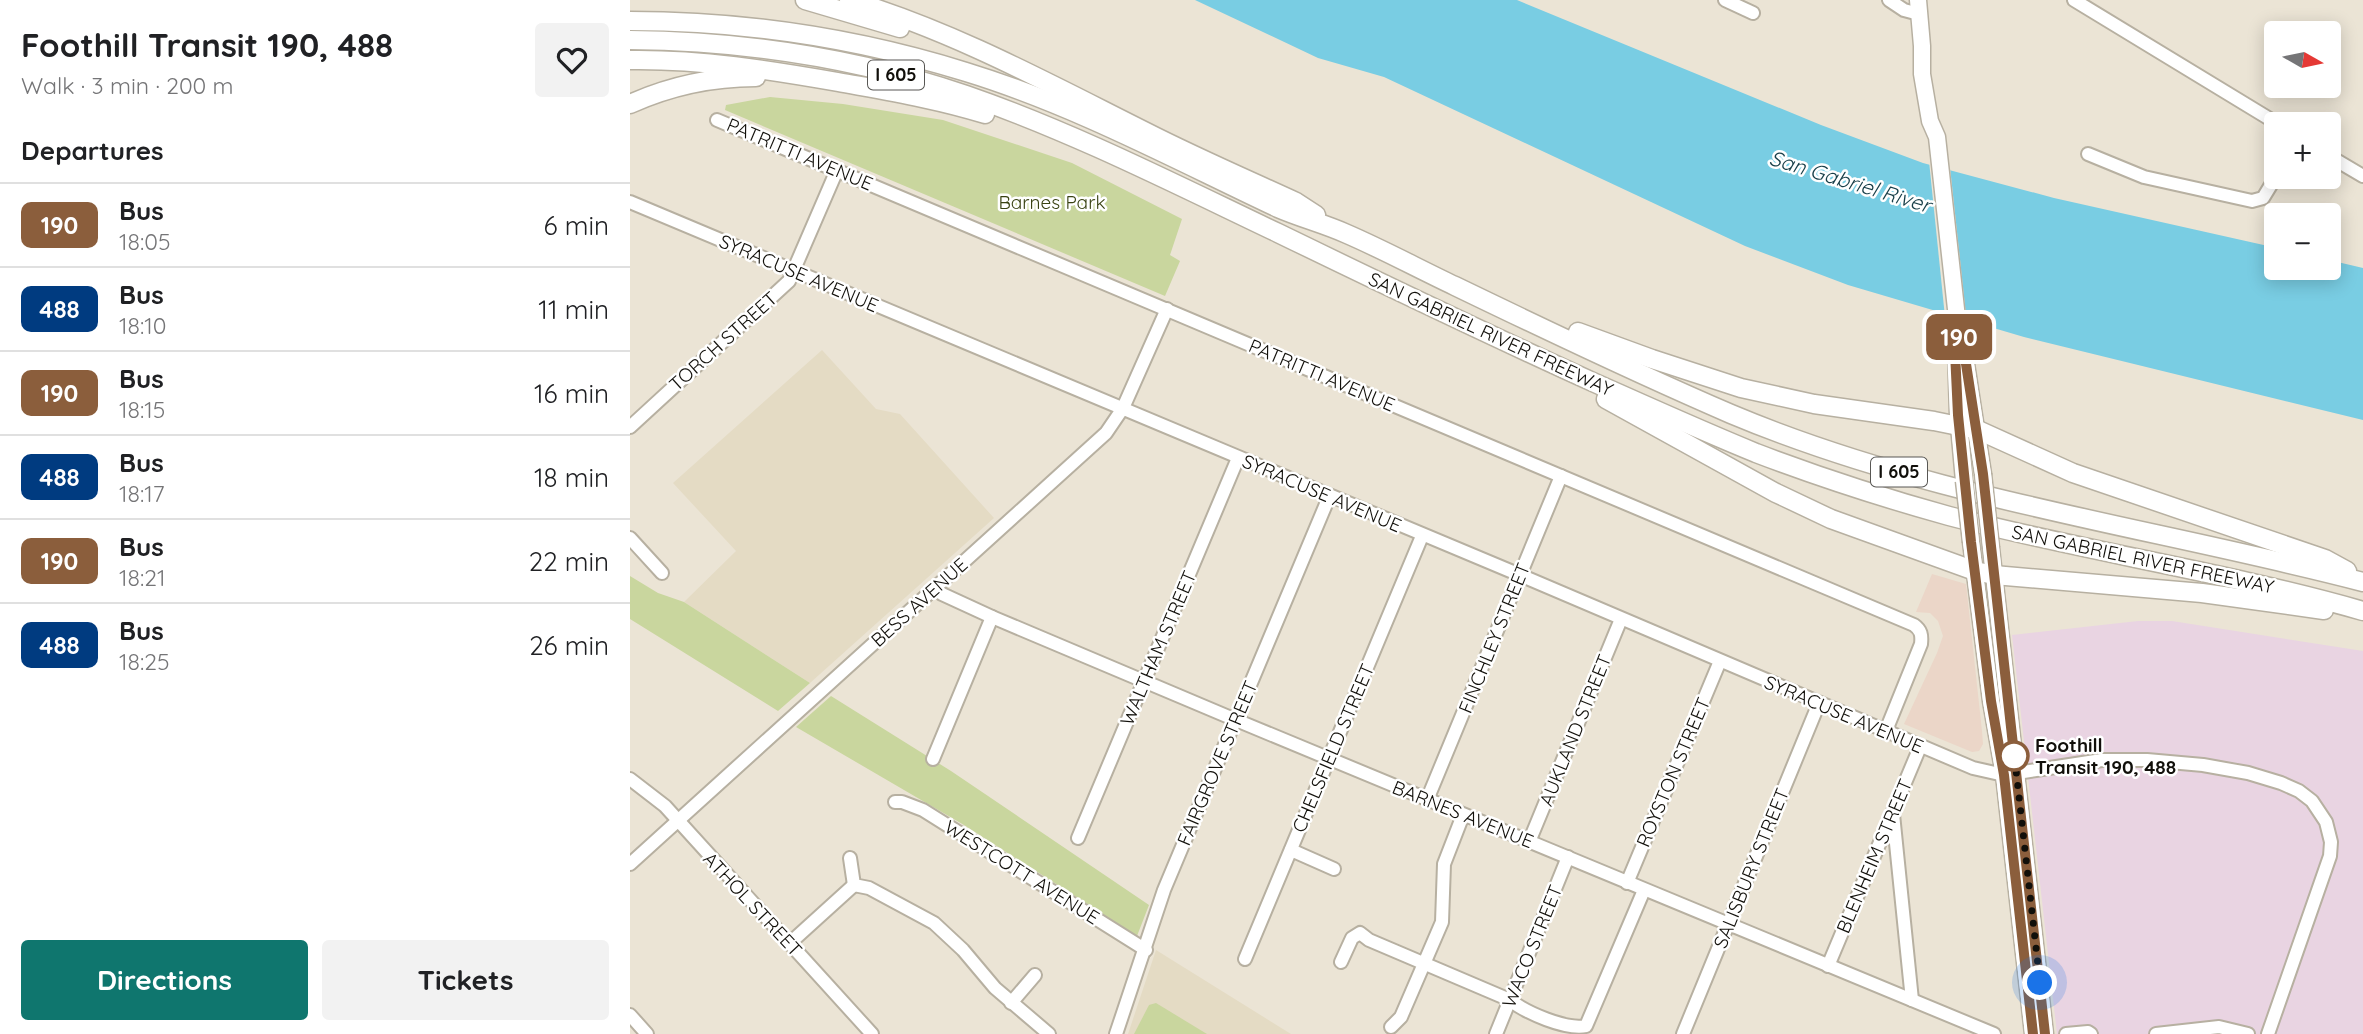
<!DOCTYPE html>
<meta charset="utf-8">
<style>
:root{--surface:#fff;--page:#f2f2f2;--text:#202124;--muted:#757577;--line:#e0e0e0;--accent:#0f766e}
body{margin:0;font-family:Quicksand,sans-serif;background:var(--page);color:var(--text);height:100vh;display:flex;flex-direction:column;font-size:26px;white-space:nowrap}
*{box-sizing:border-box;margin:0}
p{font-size:23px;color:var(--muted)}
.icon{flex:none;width:38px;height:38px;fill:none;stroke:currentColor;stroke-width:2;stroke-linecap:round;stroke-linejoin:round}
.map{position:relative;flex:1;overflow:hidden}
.drawer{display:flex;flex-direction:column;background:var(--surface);width:630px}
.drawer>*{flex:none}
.badge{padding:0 14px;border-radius:10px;font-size:24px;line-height:46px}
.needle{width:46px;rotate:99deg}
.buttons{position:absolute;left:1634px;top:21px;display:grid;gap:14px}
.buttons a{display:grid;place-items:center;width:77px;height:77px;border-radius:7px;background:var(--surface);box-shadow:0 4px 18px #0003;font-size:35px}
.you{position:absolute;width:35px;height:35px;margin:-18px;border:5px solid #fff;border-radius:50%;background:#1a73e8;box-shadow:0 0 0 10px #1a73e833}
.map>.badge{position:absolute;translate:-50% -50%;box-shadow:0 0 0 4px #fff}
h2{padding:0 21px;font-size:26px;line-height:63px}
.round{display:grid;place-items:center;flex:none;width:74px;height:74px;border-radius:7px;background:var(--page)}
.overview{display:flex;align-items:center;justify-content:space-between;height:119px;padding:0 21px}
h1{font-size:33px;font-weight:700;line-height:52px}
.cta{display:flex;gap:14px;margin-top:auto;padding:14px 21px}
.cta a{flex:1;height:80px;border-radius:7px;background:var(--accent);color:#fff;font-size:28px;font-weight:700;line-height:80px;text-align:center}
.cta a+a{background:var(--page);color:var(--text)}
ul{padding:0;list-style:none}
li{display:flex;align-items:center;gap:21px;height:84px;padding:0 21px;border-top:2px solid var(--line)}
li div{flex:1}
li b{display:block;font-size:26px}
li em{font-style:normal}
li .badge{min-width:77px;font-weight:700;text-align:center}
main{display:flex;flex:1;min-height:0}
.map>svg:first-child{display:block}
</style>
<main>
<section class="drawer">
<div class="overview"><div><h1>Foothill Transit 190, 488</h1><p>Walk · 3 min · 200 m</p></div><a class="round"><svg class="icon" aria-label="heart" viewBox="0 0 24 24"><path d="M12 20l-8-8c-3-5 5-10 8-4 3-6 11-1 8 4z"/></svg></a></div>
<h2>Departures</h2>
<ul>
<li><span class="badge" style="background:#8b5e3c;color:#fff">190</span><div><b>Bus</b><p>18:05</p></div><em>6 min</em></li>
<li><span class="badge" style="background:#003b80;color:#fff">488</span><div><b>Bus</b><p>18:10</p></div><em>11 min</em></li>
<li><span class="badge" style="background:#8b5e3c;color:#fff">190</span><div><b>Bus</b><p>18:15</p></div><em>16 min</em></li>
<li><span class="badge" style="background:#003b80;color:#fff">488</span><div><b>Bus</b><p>18:17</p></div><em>18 min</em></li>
<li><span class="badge" style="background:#8b5e3c;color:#fff">190</span><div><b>Bus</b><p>18:21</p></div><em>22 min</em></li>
<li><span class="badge" style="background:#003b80;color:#fff">488</span><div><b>Bus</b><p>18:25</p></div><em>26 min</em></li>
</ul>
<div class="cta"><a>Directions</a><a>Tickets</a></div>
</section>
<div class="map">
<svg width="1733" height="1034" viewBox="0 0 1733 1034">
<rect width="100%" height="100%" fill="#ebe4d5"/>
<path fill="#ebd6c8" d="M1302,574L1336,584L1352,731L1353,744L1349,751L1342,752L1274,724L1307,653L1313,636L1308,621L1300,613L1286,612Z"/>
<path fill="#e9d4e2" d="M1508,621H1542L1733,651V1034H1427L1382,635Z"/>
<g fill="#e4dbc4">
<path d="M192,350L246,409L270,414L364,518L180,683L54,602L106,551L43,483Z"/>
<path d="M526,950L661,1034H498Z"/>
</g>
<g fill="#c9d69e">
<path d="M140,97L213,104L313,120L442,163L552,219L540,255L550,261L535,296L95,110L96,105Z"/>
<path d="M0,576L28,593L54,602L180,683L148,711L0,619Z"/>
<path d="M201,696L321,771L519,905L507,936L334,825L166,727Z"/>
<path d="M526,1003L577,1034H504L519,1005Z"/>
</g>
<path fill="#79cde3" d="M565,0H887L1191,125L1293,163L1424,198L1647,248V268H1699V260L1733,268V420L1394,337L1218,285L1115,246L754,77L688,58Z"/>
<path fill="#ebe4d5" d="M1299,161L1320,167L1337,324L1315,317Z"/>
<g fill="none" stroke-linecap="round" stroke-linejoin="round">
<defs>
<g id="minor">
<path d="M1095,0L1123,13"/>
<path d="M1259,0L1274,10L1289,14"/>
<path d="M1444,0L1648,124"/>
<path d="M87,120L1284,625C1291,630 1292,635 1291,644L1255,733"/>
<path d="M1458,154L1514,177L1622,201L1633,198L1647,175"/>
<path d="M1699,156L1733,176"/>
<path d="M0,202L890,575L1343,768L1374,775L1472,760H1517L1573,765L1618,773L1651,783L1669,791L1682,801L1696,822L1701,842L1700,856L1638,1034"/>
<path d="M0,427L159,281L207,170"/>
<path d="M0,538L32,573"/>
<path d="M304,588L312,594L362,617L606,720L1364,1034"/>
<path d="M303,759L362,617"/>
<path d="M0,779L35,806L242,1034"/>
<path d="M797,800L931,476"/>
<path d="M265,802H272L293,810L516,950"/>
<path d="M1263,814L1282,1000"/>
<path d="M448,838L608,458"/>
<path d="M899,842L991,619"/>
<path d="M661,850L704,869"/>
<path d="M220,858L224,885L239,888L304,923L333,950L365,988L419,1034"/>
<path d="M0,864L476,433L493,408L537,309"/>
<path d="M997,883L1090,661"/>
<path d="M160,943L224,885"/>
<path d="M615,959L792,536"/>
<path d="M711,962L722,938L730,933L739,940L880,1000C896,1013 936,1030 956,1026L1014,890"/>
<path d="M1198,966L1290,747"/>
<path d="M381,1003L405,975"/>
<path d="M0,1015L17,1034"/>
<path d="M761,1027L771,1017L812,922L814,864L833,815"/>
<path d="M486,1034L534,890L699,497"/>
<path d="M866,1034L938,857"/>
<path d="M1053,1034L1189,703"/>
<path d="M1436,1034L1458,1032L1461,1034"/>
<path d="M1526,1034L1589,1027L1618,1034"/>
</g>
<g id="major">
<path d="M1288,0L1292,46V74L1300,121L1307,137L1329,336L1334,351L1353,474"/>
<path d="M1326,349L1328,415L1334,481"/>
<path d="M1341,542L1361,701L1374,775L1403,1034"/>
<path d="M1361,548L1415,1034"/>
</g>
<g id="highway">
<path d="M175,0L270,28"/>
<path d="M219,0C323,31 420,84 516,132C565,157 616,179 666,202L686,215"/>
<path d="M0,21C114,21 227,38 336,72C444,105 546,160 648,208C671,218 695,224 717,234C754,250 789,269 825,286C916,330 1008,374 1101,414C1303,499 1522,527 1733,582"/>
<path d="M0,40C114,41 227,58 336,95C443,132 545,184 648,233C753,284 859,335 965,383C1019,407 1072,431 1126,453C1189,477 1254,498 1319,516C1456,552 1597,572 1733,611"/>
<path d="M0,60C71,59 139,70 208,82C257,91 307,99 355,114"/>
<path d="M0,104C40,86 82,77 126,77"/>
<path d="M948,332L1022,359L1111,388L1184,404L1304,421L1348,430L1443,473L1695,559L1717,571"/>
<path d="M976,399L1146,493L1201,519L1345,571L1364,575L1572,593L1694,610"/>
</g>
</defs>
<use href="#minor" stroke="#b7b0a1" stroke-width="16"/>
<use href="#major" stroke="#b7b0a1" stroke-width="19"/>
<use href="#highway" stroke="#b7b0a1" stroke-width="21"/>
<use href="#minor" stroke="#fff" stroke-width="12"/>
<use href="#major" stroke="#fff" stroke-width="16"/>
<use href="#highway" stroke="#fff" stroke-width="18"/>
<defs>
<g id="major-bridge">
<path d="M1353,474L1361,548"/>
<path d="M1334,481L1341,542"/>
</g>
</defs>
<use href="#major-bridge" stroke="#b7b0a1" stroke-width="19" stroke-linecap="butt"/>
<use href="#major-bridge" stroke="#fff" stroke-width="16"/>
</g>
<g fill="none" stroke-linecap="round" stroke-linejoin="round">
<defs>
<path id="line" d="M1403,1034L1374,775L1361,701L1341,542L1328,415L1325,352L1329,336L1334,351L1353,474L1415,1034"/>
</defs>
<use href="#line" stroke="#fff" stroke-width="16"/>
<use href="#line" stroke="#8b5e3c" stroke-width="10"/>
<path stroke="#110f0a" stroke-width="7" stroke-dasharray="0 12.6" d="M1384,756V752L1410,983"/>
</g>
<circle fill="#fff" stroke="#8b5e3c" stroke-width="3.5" cx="1384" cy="756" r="14"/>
<g text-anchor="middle" stroke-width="5" stroke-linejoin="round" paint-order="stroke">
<g fill="#fff" stroke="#585754" stroke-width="2">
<rect x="238" y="60.5" width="56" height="29" rx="5"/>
<rect x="1241" y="457.5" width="56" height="29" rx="5"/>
</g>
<g font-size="18" font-weight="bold" fill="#110f0a">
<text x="266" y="81">I 605</text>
<text x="1269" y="478">I 605</text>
</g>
<g font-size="19" fill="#110f0a" stroke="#fff">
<text transform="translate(170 154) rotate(23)" y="7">PATRITTI AVENUE</text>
<text transform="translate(169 273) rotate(23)" y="7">SYRACUSE AVENUE</text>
<text transform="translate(861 334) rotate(25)" y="7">SAN GABRIEL RIVER FREEWAY</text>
<text transform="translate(93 341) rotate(-42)" y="7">TORCH STREET</text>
<text transform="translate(692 375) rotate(23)" y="7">PATRITTI AVENUE</text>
<text transform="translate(692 493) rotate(23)" y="7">SYRACUSE AVENUE</text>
<text transform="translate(1513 559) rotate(12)" y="7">SAN GABRIEL RIVER FREEWAY</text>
<text transform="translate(289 602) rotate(-42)" y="7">BESS AVENUE</text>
<text transform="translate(864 638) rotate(-68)" y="7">FINCHLEY STREET</text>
<text transform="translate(528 648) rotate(-67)" y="7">WALTHAM STREET</text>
<text transform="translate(1214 714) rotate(23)" y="7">SYRACUSE AVENUE</text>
<text transform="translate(945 730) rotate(-68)" y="7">AUKLAND STREET</text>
<text transform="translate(703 748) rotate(-67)" y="7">CHELSFIELD STREET</text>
<text transform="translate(587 763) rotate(-67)" y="7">FAIRGROVE STREET</text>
<text transform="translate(1043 772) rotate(-67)" y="7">ROYSTON STREET</text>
<text transform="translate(833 814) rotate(22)" y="7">BARNES AVENUE</text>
<text transform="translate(1244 856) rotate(-67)" y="7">BLENHEIM STREET</text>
<text transform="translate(1121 868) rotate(-68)" y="7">SALISBURY STREET</text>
<text transform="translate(392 872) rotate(32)" y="7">WESTCOTT AVENUE</text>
<text transform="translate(123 904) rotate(47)" y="7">ATHOL STREET</text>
<text transform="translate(902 946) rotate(-68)" y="7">WACO STREET</text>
</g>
<g font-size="19" fill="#394212" stroke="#fff">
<text x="422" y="209">Barnes Park</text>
</g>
<g font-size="19" font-weight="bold" fill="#110f0a" stroke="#fff" text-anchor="start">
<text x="1405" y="752">Foothill<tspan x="1405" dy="22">Transit 190, 488</tspan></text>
</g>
<g font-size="21" font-style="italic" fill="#173e48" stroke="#fff">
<text transform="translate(1220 182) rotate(17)" y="7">San Gabriel River</text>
</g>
</g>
</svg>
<div class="buttons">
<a><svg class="needle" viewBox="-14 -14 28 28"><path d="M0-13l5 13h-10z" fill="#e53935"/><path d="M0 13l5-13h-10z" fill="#757577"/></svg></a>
<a>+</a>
<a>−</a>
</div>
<div class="you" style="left:1410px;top:983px"></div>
<b class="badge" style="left:1329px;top:337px;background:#8b5e3c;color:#fff">190</b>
</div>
</main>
